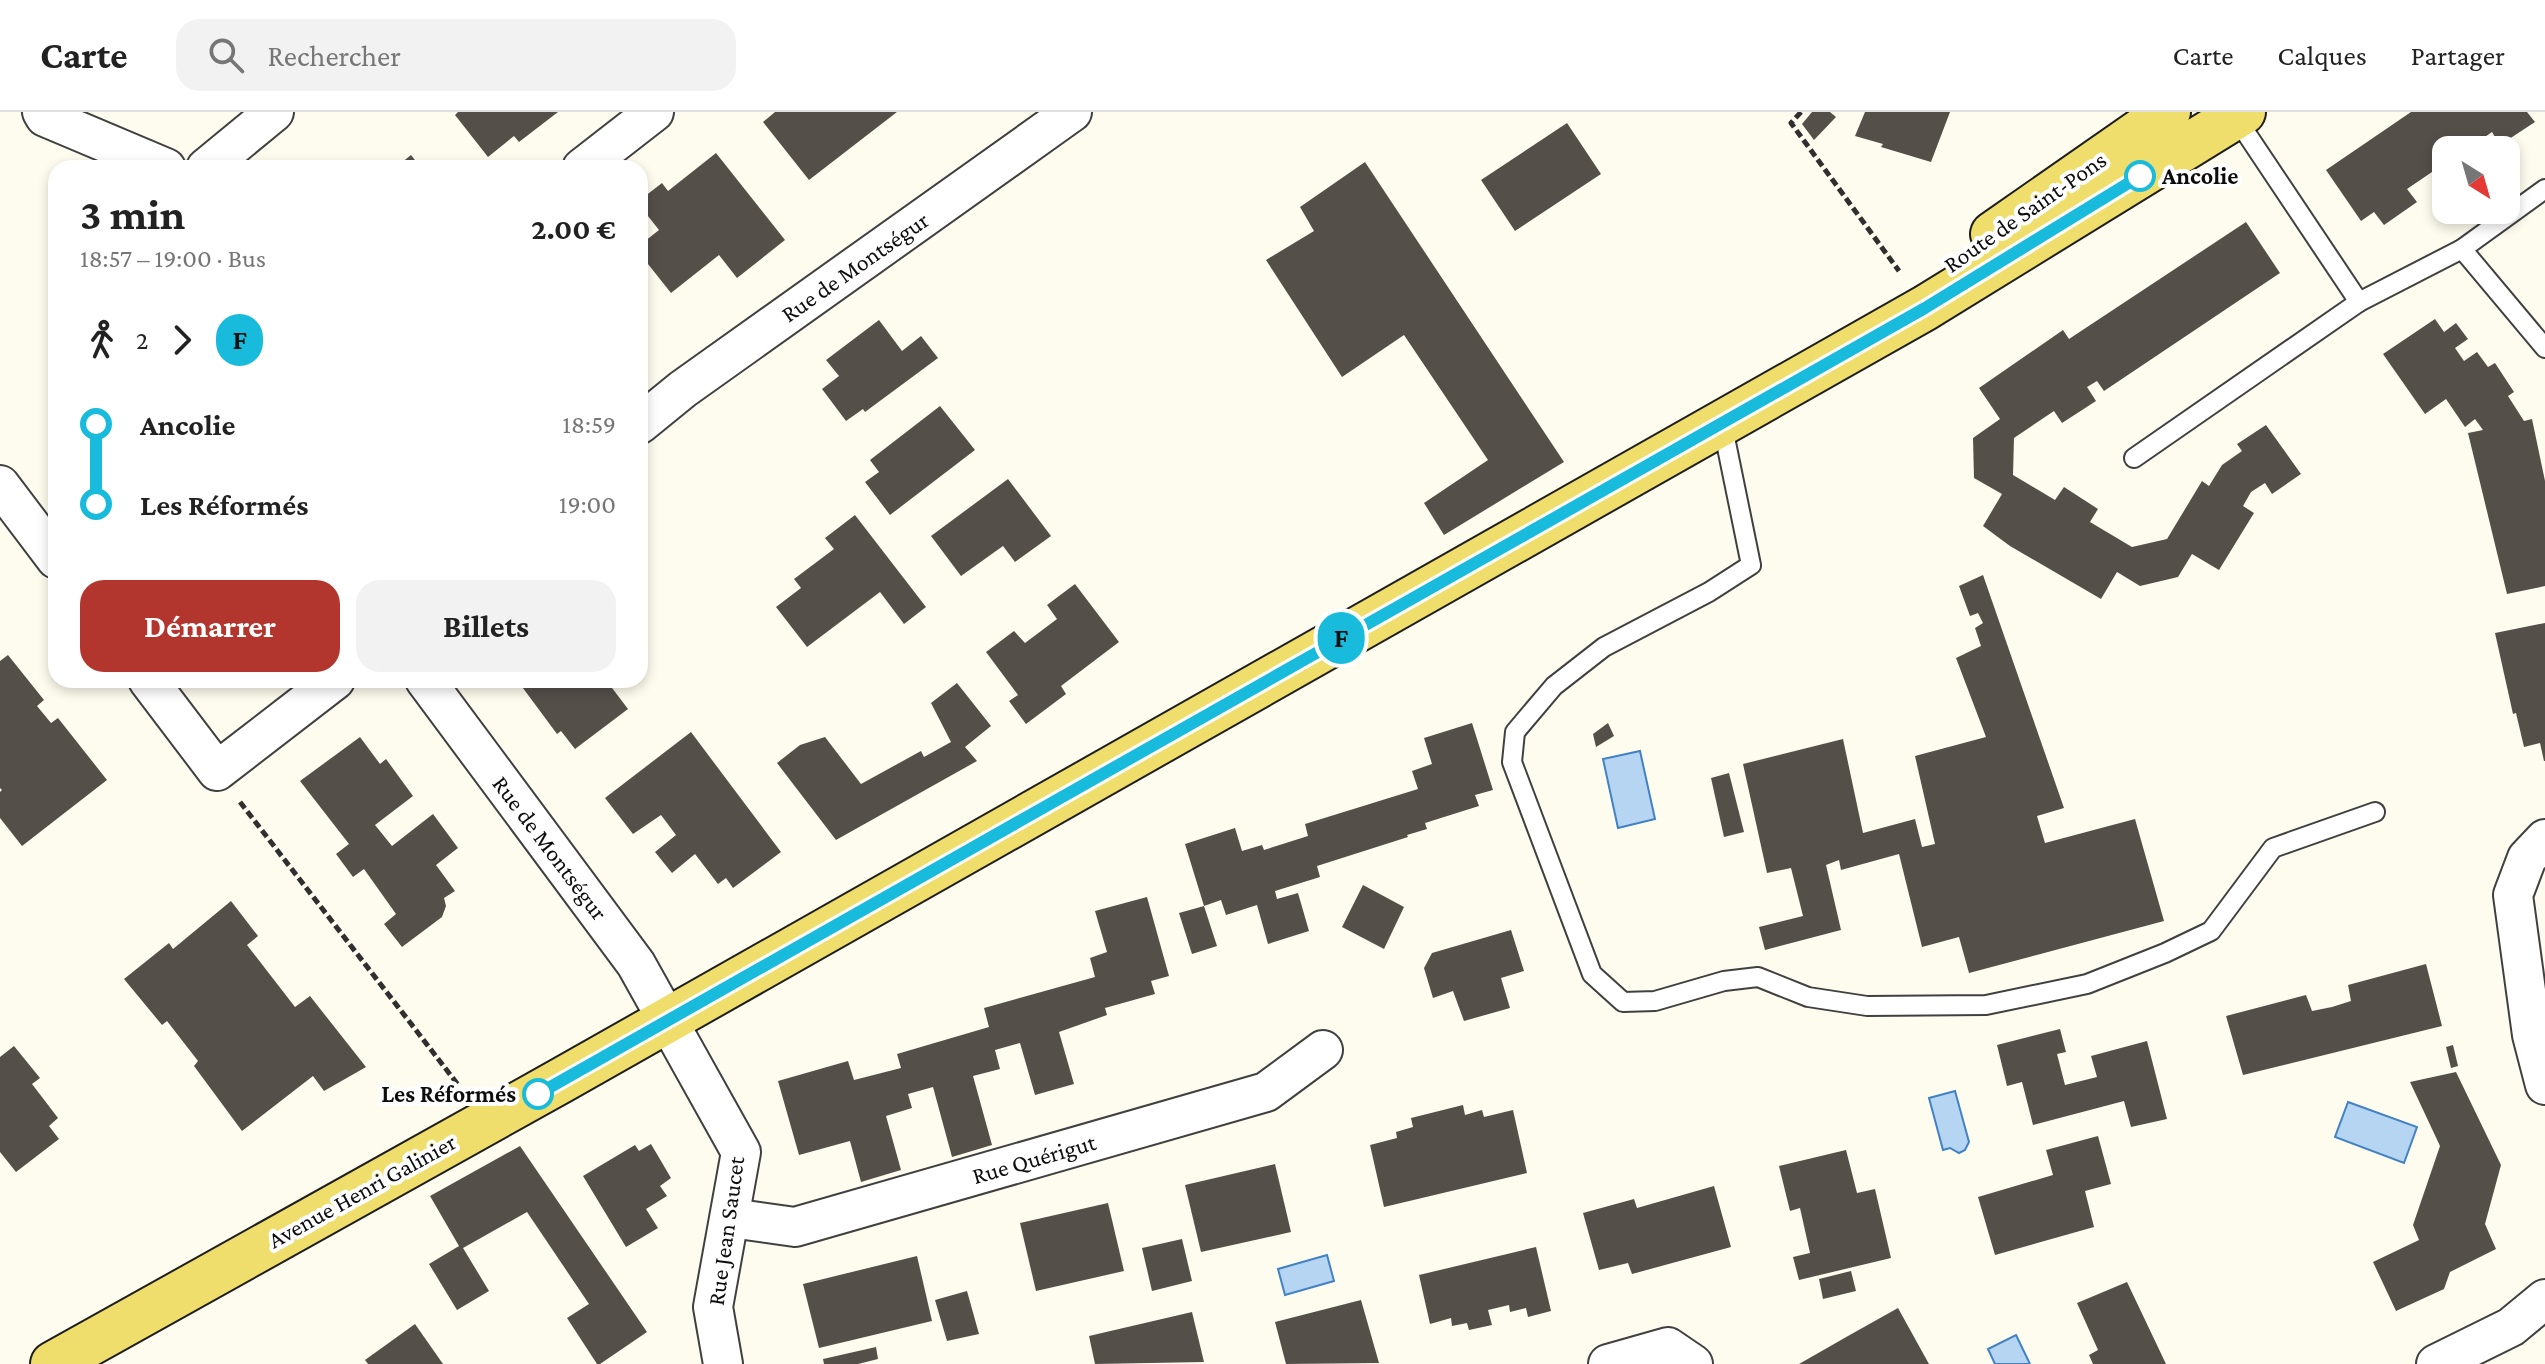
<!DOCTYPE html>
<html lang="fr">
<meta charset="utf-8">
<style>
:root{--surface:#fff;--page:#f2f2f2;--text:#222;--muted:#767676;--line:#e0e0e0;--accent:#b3362e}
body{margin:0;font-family:"Crimson Pro",serif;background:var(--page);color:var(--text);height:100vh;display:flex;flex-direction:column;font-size:30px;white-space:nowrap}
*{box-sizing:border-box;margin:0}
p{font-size:26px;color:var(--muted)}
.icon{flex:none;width:44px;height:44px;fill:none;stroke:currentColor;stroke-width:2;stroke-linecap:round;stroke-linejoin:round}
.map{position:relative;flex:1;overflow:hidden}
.panel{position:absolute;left:48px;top:48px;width:600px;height:528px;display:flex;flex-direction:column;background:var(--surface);border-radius:24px;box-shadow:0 4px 12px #0003}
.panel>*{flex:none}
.badge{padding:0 16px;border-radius:26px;font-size:28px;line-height:52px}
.needle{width:52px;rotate:143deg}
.tools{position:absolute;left:2432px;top:24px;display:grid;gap:16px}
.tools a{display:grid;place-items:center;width:88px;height:88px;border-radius:16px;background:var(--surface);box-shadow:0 4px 12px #0003;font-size:40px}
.map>.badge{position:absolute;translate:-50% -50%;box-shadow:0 0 0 4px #fff}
.legs{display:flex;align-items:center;gap:12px;height:88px;padding:0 32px;font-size:26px}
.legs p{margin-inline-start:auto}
.headline{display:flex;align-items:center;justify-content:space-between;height:136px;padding:0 32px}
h1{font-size:44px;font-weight:700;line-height:60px}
.button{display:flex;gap:16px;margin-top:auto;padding:16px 32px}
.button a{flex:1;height:92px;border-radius:24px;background:var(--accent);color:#fff;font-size:32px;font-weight:700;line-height:92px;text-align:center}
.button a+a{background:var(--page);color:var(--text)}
ul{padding:0 32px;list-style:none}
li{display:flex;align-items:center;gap:28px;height:80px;font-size:30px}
li i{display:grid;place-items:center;width:12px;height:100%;margin:0 10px;background:currentColor}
li i::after{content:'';width:20px;height:20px;margin:-10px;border:6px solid;border-radius:50%;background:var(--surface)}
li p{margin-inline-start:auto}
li:first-child i{background:linear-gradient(#0000 50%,currentColor 0)}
li:last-child i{background:linear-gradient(currentColor 50%,#0000 0)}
header{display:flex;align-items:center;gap:48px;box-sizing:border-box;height:112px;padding:0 40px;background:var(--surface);border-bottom:2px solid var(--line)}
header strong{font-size:38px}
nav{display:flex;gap:44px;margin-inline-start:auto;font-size:28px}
.search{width:560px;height:72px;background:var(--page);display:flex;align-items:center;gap:20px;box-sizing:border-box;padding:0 28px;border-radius:24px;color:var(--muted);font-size:30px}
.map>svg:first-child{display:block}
</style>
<header>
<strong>Carte</strong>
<div class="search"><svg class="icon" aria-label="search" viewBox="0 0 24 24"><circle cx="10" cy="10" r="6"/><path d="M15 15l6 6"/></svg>Rechercher</div>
<nav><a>Carte</a><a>Calques</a><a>Partager</a></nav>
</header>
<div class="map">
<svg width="2545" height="1252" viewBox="0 0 2545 1252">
<rect width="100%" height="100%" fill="#fefcee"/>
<g fill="#b6d5f2" stroke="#4182c4" stroke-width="2">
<path d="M1640,639L1655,707L1618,716L1603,647Z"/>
<path d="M1955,979L1969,1030L1965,1038L1959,1041L1950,1036L1943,1038L1929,986Z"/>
<path d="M2348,990L2417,1015L2404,1051L2335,1025Z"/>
<path d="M1327,1143L1334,1169L1285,1183L1278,1157Z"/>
<path d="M2016,1223L2030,1252H1995L1988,1237Z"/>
</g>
<g fill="#554f4a">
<path d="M458,0H558L519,30L514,24L488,45L455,3Z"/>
<path d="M775,0H897L809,68L763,10Z"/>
<path d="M1812,0H1830L1836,5L1814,28L1802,12Z"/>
<path d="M1865,0H1950L1931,50L1881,35L1883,32L1855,24Z"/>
<path d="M2411,0H2527L2535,10L2500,33L2492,20L2466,38H2446V70L2441,73L2432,60L2407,77L2417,90L2384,113L2374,100L2361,109L2326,58Z"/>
<path d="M1567,11L1601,62L1515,119L1481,68Z"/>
<path d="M716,41L785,128L737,166L719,143L671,181L640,142V133L659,118L640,94V88L662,71L668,79Z"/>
<path d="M411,43L421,56H395Z"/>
<path d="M1365,50L1564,350L1444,423L1424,391L1488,348L1404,223L1342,265L1266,148L1314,119L1300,95Z"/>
<path d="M2246,110L2280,161L2104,279L2097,269L2087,275L2096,289L2062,311L2054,299L2014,326L2013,363L2055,388L2064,375L2098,397L2090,410L2132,435L2167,427L2202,369L2209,374L2222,353L2242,339L2237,332L2266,313L2301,362L2272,382L2265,371L2251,380L2243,394L2254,401L2219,458L2192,442L2178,465L2140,474L2117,460L2101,487L2010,434L1983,414L2002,382L1974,366L1973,326L2000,307L1979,276L2063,218L2069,227Z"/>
<path d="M2435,207L2444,220L2456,211L2468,227L2455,236L2464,249L2477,240L2488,255L2495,251L2514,280L2508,284L2524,309L2532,307L2545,369V474L2507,482L2468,321L2483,318L2475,307L2465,315L2446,287L2425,302L2383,242Z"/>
<path d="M879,208L902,239L921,224L938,246L865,300L863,297L846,309L822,277L839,264L826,248Z"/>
<path d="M940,294L975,338L890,403L865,370L879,360L870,348Z"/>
<path d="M1008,367L1051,424L1015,450L1003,434L961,464L931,424Z"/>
<path d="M855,403L926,495L904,512L880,480L807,535L776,495L801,476L794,467L834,437L825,426Z"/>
<path d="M1983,463L2064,696L2037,704L2045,731L2135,707L2164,809L1969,861L1959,825L1922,835L1899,742L1841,758L1839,748L1826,753L1841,818L1765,838L1759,815L1803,804L1791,756L1767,761L1743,652L1843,627L1863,721L1915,707L1922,735L1935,732L1915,644L1986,625L1956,546L1981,534L1975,516L1983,511L1978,501L1970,504L1959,474Z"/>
<path d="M1075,472L1119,530L1061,574L1066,582L1026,612L1009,589L1018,583L986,540L1014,519L1025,531L1057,507L1047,493Z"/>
<path d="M2545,511V649H2544L2540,631L2524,635L2516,601L2513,602L2495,521Z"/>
<path d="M8,543L44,588L37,594L51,611L58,606L107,668L22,734L0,706V680L2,678L0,676V549Z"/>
<path d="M517,568H606L628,597L575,637L561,619L557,622Z"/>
<path d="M957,571L991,614L965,635L977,649L836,728L777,651L800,633L825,625L861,672L921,639L924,645L951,630L931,591Z"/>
<path d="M1472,611L1493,678L1475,683L1479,694L1425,711L1427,717L1407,723L1408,725L1317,754L1320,765L1275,779L1277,787L1298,781L1309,819L1268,832L1257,793L1226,803L1221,788L1204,794L1185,732L1235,716L1242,739L1262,733L1264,738L1308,724L1305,712L1418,677L1412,659L1432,652L1424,626Z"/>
<path d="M1608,611L1614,624L1596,635L1593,622Z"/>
<path d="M691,620L781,740L733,776L726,766L718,772L695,742L672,761L655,740L676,723L661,703L633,722L605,686Z"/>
<path d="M360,625L380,652L386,647L413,684L375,713L392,734L433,702L458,736L436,753L455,779L444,786L446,794L442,805L402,835L384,812L396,802L364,757L353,765L336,742L349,732L300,669Z"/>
<path d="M1729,661L1744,720L1724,725L1711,666Z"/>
<path d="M1363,773L1404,795L1384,837L1342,815Z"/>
<path d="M1147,785L1169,864L1151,869L1155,882L1105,896L1107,903L1059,920L1074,972L1035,983L1020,931L995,938L1000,957L973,964L992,1033L952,1045L933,975L908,982L912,996L886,1004L901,1058L861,1070L850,1029L799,1043L778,969L848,949L854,968L901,956L897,942L989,915L984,896L1095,865L1090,846L1107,840L1095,799Z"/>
<path d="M231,789L258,824L247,833L295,895L310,884L366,955L324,979L313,964L242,1019L194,954L198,949L167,909L162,913L124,867L169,831L173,837Z"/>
<path d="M1204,794L1217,834L1192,842L1179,801Z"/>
<path d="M1511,818L1524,859L1501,866L1510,896L1464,909L1453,879L1433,886L1424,856L1432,841Z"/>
<path d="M2426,852L2442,914L2243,963L2226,904L2306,883L2312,899L2332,895L2351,889L2348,873Z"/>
<path d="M2060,917L2066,940L2057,942L2065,973L2097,965L2091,944L2147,929L2167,1007L2131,1015L2124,989L2033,1013L2022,970L2007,974L1997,933Z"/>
<path d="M2453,933L2458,954L2451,956L2446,935Z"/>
<path d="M14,934L40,966L32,972L58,1006L49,1014L59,1027L16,1060L0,1040V945Z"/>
<path d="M2456,960L2501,1053L2485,1112L2496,1137L2450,1160L2444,1177L2396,1199L2373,1150L2419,1128L2413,1113L2440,1034L2410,970Z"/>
<path d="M1463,993L1465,1003L1482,998L1484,1005L1513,998L1527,1061L1384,1095L1370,1033L1397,1026L1396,1020L1413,1015L1411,1006Z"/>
<path d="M2098,1024L2111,1072L2085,1079L2094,1115L1995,1143L1978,1085L2053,1063L2046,1038Z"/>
<path d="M651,1032L671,1066L660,1074L667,1084L646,1097L658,1116L626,1135L583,1064L635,1033L639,1039Z"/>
<path d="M520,1034L647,1220L600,1252H597L567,1206L589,1192L527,1100L463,1136L489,1179L457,1198L429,1152L459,1134L430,1084Z"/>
<path d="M1846,1038L1857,1081L1875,1077L1891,1146L1799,1168L1793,1145L1810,1141L1800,1096L1790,1099L1779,1054Z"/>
<path d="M1275,1052L1291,1120L1201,1140L1185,1073Z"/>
<path d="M1714,1074L1731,1135L1632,1162L1628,1151L1599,1158L1583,1101L1634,1087L1637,1096Z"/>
<path d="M1108,1091L1124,1159L1036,1179L1020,1111Z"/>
<path d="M1182,1127L1192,1169L1152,1179L1142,1136Z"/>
<path d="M1536,1135L1551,1199L1528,1205L1526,1196L1510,1200L1509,1193L1488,1198L1492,1213L1469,1218L1467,1211L1452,1214L1451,1206L1430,1212L1419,1163Z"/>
<path d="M917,1144L932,1209L819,1236L803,1172Z"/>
<path d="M1851,1159L1856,1179L1823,1187L1819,1167Z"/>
<path d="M2127,1170L2166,1252H2093L2089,1243L2098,1238L2077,1191Z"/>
<path d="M967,1179L979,1222L947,1229L935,1188Z"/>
<path d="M1361,1188L1379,1251L1286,1252L1275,1210Z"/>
<path d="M1898,1196L1929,1252H1799L1848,1224Z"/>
<path d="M1192,1200L1204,1250L1095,1252L1089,1224Z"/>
<path d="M415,1212L443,1252H368L365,1248Z"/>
<path d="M876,1235L878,1247L858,1252H824L823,1247Z"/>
</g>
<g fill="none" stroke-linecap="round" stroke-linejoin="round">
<defs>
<g id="lane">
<path d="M2234,3L2359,190"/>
<path d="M2462,137L2545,236"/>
<path d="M1722,311L1751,453L1709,480L1604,535L1554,574L1515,620L1512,650L1592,862L1623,890L1655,889L1724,869L1758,865L1808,885L1867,894L1986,893L2087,872L2165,841L2211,819L2273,736L2375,700"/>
<path d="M2134,346L2359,190L2462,137L2545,77"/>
</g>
<g id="street">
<path d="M42,0L45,5L166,56"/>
<path d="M206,56L274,0"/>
<path d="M582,56L654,0"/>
<path d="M640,312L683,277L1072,0"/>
<path d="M0,373L56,447"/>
<path d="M148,568L217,659L335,568"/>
<path d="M425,568L636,852L741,1040L713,1195L723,1252"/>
<path d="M2545,727L2527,746L2513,783L2532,923L2545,973"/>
<path d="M731,1106L795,1115L1266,980L1323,938"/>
<path d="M1608,1252L1668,1235L1693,1252"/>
<path d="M2436,1252L2511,1215L2545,1187"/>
</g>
<g id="primary">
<path d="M1993,122L2168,0"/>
<path d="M53,1252L562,968L1925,196L2243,0"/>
</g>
</defs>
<use href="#lane" stroke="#404040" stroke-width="22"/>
<use href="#street" stroke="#404040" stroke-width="42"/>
<use href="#primary" stroke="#1e1e1e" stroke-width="48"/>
<g stroke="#2f2f2f" stroke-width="5" stroke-dasharray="8 4" stroke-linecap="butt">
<path d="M1801,0L1791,11L1899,159"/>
<path d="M240,690L459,974"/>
</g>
<use href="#lane" stroke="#fff" stroke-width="18"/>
<use href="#street" stroke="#fff" stroke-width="38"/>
<use href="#primary" stroke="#efde6c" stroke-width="44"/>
</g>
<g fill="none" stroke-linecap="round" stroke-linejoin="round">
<defs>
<path id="line-1" d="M538,982L1925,196L2140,64"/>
</defs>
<use href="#line-1" stroke="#fff" stroke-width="18"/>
<use href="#line-1" stroke="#18bbdc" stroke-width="12"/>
</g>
<g fill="#fff" stroke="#18bbdc" stroke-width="4">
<circle cx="2140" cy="64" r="14"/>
<circle cx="538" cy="982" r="14"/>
</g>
<g text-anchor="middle" stroke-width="8" stroke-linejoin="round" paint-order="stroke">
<g font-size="24" font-weight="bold" fill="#0d0d0d" stroke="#fff" text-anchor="start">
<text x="2162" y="72">Ancolie</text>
<text x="516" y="990" text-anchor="end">Les Réformés</text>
</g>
<g font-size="24" fill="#0d0d0d" stroke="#fff">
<text transform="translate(2025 100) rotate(-35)" y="8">Route de Saint-Pons</text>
<text transform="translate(855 155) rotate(-35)" y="8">Rue de Montségur</text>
<text transform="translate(550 736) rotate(53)" y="8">Rue de Montségur</text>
<text transform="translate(1034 1047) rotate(-16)" y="8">Rue Quérigut</text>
<text transform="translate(362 1079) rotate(-29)" y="8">Avenue Henri Galinier</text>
<text transform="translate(726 1119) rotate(-82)" y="8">Rue Jean Saucet</text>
</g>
</g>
</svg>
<div class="tools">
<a><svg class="needle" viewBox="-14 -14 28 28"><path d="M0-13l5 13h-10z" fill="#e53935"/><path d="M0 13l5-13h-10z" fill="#767676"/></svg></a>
</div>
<b class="badge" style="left:1341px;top:526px;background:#18bbdc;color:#111">F</b>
<section class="panel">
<div class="headline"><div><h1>3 min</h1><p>18:57 – 19:00 · Bus</p></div><b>2.00 €</b></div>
<div class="legs"><svg class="icon" aria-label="walk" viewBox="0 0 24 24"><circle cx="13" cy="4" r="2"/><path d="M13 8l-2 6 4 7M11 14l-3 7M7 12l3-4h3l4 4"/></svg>2<svg class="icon" aria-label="forward" viewBox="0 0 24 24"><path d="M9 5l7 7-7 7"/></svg><b class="badge" style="background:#18bbdc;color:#111">F</b></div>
<ul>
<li><i style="color:#18bbdc"></i><b>Ancolie</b><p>18:59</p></li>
<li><i style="color:#18bbdc"></i><b>Les Réformés</b><p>19:00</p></li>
</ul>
<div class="button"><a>Démarrer</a><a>Billets</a></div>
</section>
</div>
